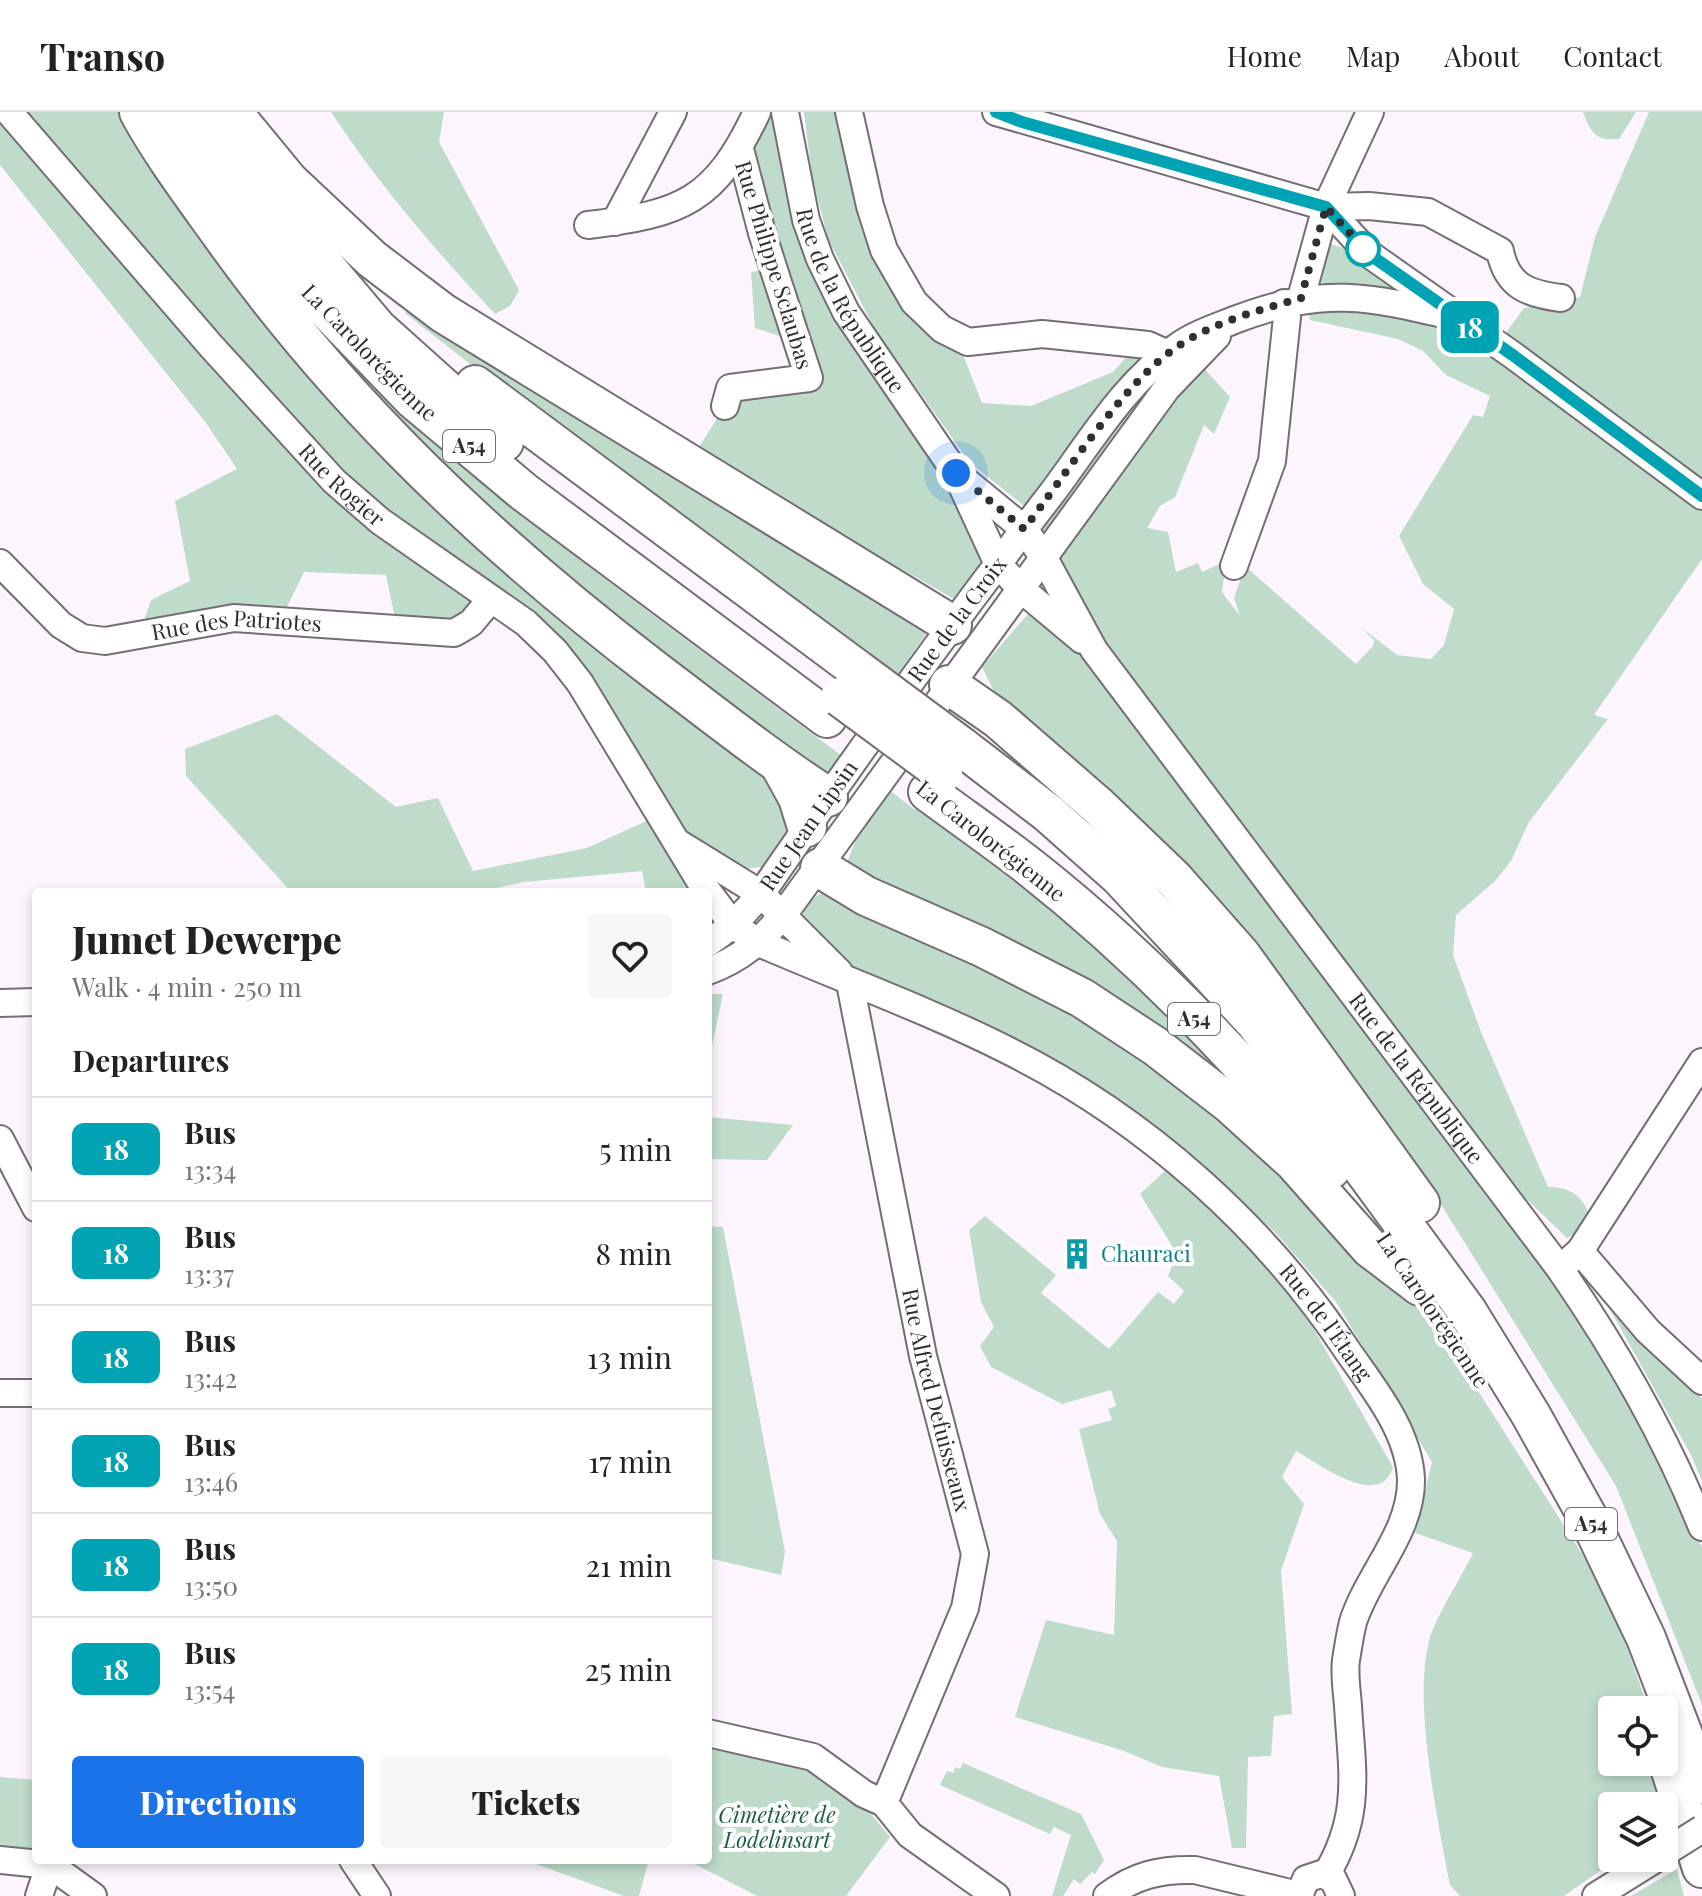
<!DOCTYPE html>
<meta charset="utf-8">
<style>
:root{--surface:#fff;--page:#f6f6f6;--text:#222;--muted:#767676;--line:#e0e0e0;--accent:#1a73e8}
body{margin:0;font-family:"Playfair Display",serif;background:var(--page);color:var(--text);height:100vh;display:flex;flex-direction:column;font-size:30px;white-space:nowrap}
*{box-sizing:border-box;margin:0}
p{font-size:26px;color:var(--muted)}
.icon{flex:none;width:44px;height:44px;fill:none;stroke:currentColor;stroke-width:2;stroke-linecap:round;stroke-linejoin:round}
.map{position:relative;flex:1;overflow:hidden}
.details{position:absolute;left:32px;top:776px;width:680px;height:976px;display:flex;flex-direction:column;background:var(--surface);border-radius:8px;box-shadow:0 4px 12px #0003}
.details>*{flex:none}
.badge{padding:0 16px;border-radius:12px;font-size:28px;line-height:52px}
.fabs{position:absolute;left:1598px;top:1584px;display:grid;gap:16px}
.fabs a{display:grid;place-items:center;width:80px;height:80px;border-radius:8px;background:var(--surface);box-shadow:0 4px 12px #0003;font-size:40px}
.you{position:absolute;width:40px;height:40px;margin:-20px;border:6px solid #fff;border-radius:50%;background:#1a73e8;box-shadow:0 0 0 12px #1a73e833}
.map>.badge{position:absolute;translate:-50% -50%;box-shadow:0 0 0 4px #fff}
h2{padding:0 40px;font-size:30px;line-height:72px}
.round{display:grid;place-items:center;flex:none;width:84px;height:84px;border-radius:8px;background:var(--page)}
.headline{display:flex;align-items:center;justify-content:space-between;height:136px;padding:0 40px}
h1{font-size:38px;font-weight:800;line-height:60px}
.action{display:flex;gap:16px;margin-top:auto;padding:16px 40px}
.action a{flex:1;height:92px;border-radius:8px;background:var(--accent);color:#fff;font-size:32px;font-weight:800;line-height:92px;text-align:center}
.action a+a{background:var(--page);color:var(--text)}
ul{padding:0;list-style:none}
li{display:flex;align-items:center;gap:24px;height:104px;padding:0 40px;border-top:2px solid var(--line)}
li div{flex:1}
li b{display:block;font-size:30px}
li em{font-style:normal}
li .badge{min-width:88px;font-weight:700;text-align:center}
header{display:flex;align-items:center;gap:48px;box-sizing:border-box;height:112px;padding:0 40px;background:var(--surface);border-bottom:2px solid var(--line)}
header strong{font-size:38px}
nav{display:flex;gap:44px;margin-inline-start:auto;font-size:28px}
.map>svg:first-child{display:block}
</style>
<header>
<strong>Transo</strong>
<nav><a>Home</a><a>Map</a><a>About</a><a>Contact</a></nav>
</header>
<div class="map">
<svg width="1702" height="1784" viewBox="0 0 1702 1784">
<rect width="100%" height="100%" fill="#fcf5fd"/>
<g fill="#bedcc9">
<path d="M0,0H122L203,127L779,668L792,714L768,754L737,758L689,726L599,578L462,462L307,340L491,487C456,514 437,510 395,506L386,463L304,460L287,495L141,517L151,488L190,469L175,389L237,357L206,311L0,53Z"/>
<path d="M331,0H444L439,30L519,178L510,194L495,202C435,138 379,73 331,0Z"/>
<path d="M763,0H775L798,107L943,356L981,446V454L954,487L696,340L725,294L730,276L809,266L800,231L755,216L751,160L773,157L746,49Z"/>
<path d="M804,0H835L869,114L960,235L982,291L1031,294L1113,260L1147,222L1144,243L1032,390L1023,393L970,351L875,217L828,127L812,65Z"/>
<path d="M1583,0H1636L1619,27C1595,29 1591,21 1583,0Z"/>
<path d="M1649,0H1702V374L1505,222L1524,196L1580,185L1595,125Z"/>
<path d="M1322,129L1355,140L1402,174L1399,184L1313,169Z"/>
<path d="M257,153L448,334L601,464L842,644L821,670L414,341Z"/>
<path d="M414,191L931,515L895,566L586,343L405,201Z"/>
<path d="M1334,192L1455,213L1702,391V447L1594,603L1608,607L1529,710L1511,749L1496,768L1456,803L1453,843L1481,920L1548,1075C1572,1074 1588,1088 1591,1112L1567,1126L1515,1076L1302,806L1095,515L1058,445L1113,356L1202,254L1230,285L1214,322L1204,313L1175,385L1160,394L1147,416L1168,420L1176,460L1198,451L1202,460L1226,449L1222,480L1240,504L1234,486L1245,454L1356,552L1373,534L1374,528L1362,516L1397,543L1431,547L1444,533L1454,497L1423,472L1399,424L1473,303L1483,305L1490,284L1446,263L1423,239L1398,227L1310,208L1308,199Z"/>
<path d="M1183,238L1045,427L1036,417L1142,276Z"/>
<path d="M1028,502L1086,544L1500,1079L1632,1284L1702,1435V1593L1616,1374L1409,1041L1318,919L999,590L982,555Z"/>
<path d="M277,602L396,695L438,686L473,759L587,736L653,706L689,780H646L642,759L524,770L477,780H291L186,664L185,637Z"/>
<path d="M879,670L915,698L928,680L1257,988L1005,847L1353,1100L1434,1210L1609,1484L1649,1598H1612V1650H1664L1685,1701L1664,1715V1694H1612V1746H1618L1564,1784H1460L1450,1773C1438,1710 1409,1575 1433,1517C1444,1491 1461,1466 1473,1441L1415,1421L1432,1350L1336,1190L1274,1119L1163,1024L829,849L798,818L807,790L839,770Z"/>
<path d="M708,882H723L708,953Z"/>
<path d="M708,1005L793,1013L767,1048L708,1047Z"/>
<path d="M1168,1056L1266,1152L1306,1204L1393,1355C1380,1399 1318,1351 1296,1339L1282,1365L1304,1392L1281,1459L1292,1602L1274,1604L1271,1644L1248,1645L1246,1736H1232L1219,1664L1162,1655L1124,1639L1015,1605L1046,1508L1114,1523L1117,1429L1100,1402L1079,1317L1112,1308L1108,1297L1116,1294L1111,1278L1062,1292L991,1255L980,1234L994,1215L981,1190L969,1118L985,1104L1056,1163L1041,1181L1109,1237L1158,1180L1174,1192L1184,1179L1168,1164L1177,1142L1140,1082Z"/>
<path d="M708,1114L723,1115L785,1440L781,1463L708,1446Z"/>
<path d="M1592,1165L1702,1287V1369L1691,1343Z"/>
<path d="M708,1626L816,1656L862,1691L890,1725L846,1784H757L687,1748H708Z"/>
<path d="M963,1651L1081,1702L1104,1748L1095,1762L1092,1760L1080,1772L1074,1767L1063,1784H1052L1071,1723L1054,1715L1050,1722L940,1673L947,1659L953,1661L955,1655L960,1657Z"/>
<path d="M0,1665L36,1668V1742L0,1739Z"/>
<path d="M525,1748H649L639,1784H624Z"/>
<path d="M1677,1757L1684,1784H1631Z"/>
</g>
<g fill="none" stroke-linecap="round" stroke-linejoin="round">
<defs>
<g id="minor">
<path id="s1" d="M9,0L211,234L334,369L380,409L526,511L555,539L580,571L700,769L733,813L759,831C842,867 928,898 1009,939C1145,1007 1265,1114 1349,1241C1375,1278 1409,1320 1411,1367C1412,1420 1368,1462 1353,1510C1350,1522 1348,1536 1346,1548C1344,1563 1347,1579 1348,1594C1352,1660 1362,1703 1326,1763"/>
<path id="s2" d="M785,0L806,108L820,147L846,200L956,361L998,452L1021,477L1082,528"/>
<path d="M849,0L870,94L884,138L914,190L942,217L968,230L1042,222L1148,233L1168,242"/>
<path d="M996,0L1326,95L1369,94L1428,100L1500,139C1507,175 1529,182 1561,186"/>
<path d="M1326,95L1369,142L1514,244L1702,384"/>
<path d="M615,110L673,0"/>
<path d="M588,113C683,102 715,89 757,0"/>
<path d="M1301,186L1326,95L1370,0"/>
<path d="M725,294L730,276L809,266L762,121L740,37"/>
<path id="s3" d="M956,361L1024,417L1044,446L1094,538L1560,1157C1616,1238 1665,1323 1702,1415"/>
<path id="s4" d="M0,451L61,513L82,526L105,529L234,506L454,521L471,511L491,487"/>
<path d="M1234,454L1272,349L1287,205L1284,191"/>
<path d="M680,732L761,782L839,860"/>
<path id="s5" d="M708,831L733,813L761,782C854,646 951,512 1052,381C1089,332 1125,270 1177,235C1195,222 1217,215 1237,207C1325,174 1367,184 1455,205"/>
<path d="M708,859C741,847 761,829 783,803L1167,276L1217,224"/>
<path id="s6" d="M850,871L923,1244L975,1442L965,1496L884,1691"/>
<path d="M0,891L36,890"/>
<path d="M0,1027L36,1096"/>
<path d="M1580,1139L1648,1219L1702,1269"/>
<path d="M1560,1157L1580,1139L1702,950"/>
<path d="M0,1281H36"/>
<path d="M708,1621L813,1645L864,1682L884,1691L910,1723L996,1784"/>
<path d="M0,1748L50,1753L93,1784"/>
<path d="M353,1748L377,1784"/>
<path d="M39,1784L51,1748"/>
<path d="M1107,1784C1135,1763 1161,1757 1195,1758L1298,1783"/>
<path d="M1299,1784L1306,1767L1321,1762L1333,1767L1341,1784"/>
<path d="M1596,1784L1657,1746"/>
</g>
<g id="highway">
<path d="M139,0C162,42 192,82 220,121C343,294 489,431 657,560C714,603 769,647 828,685"/>
<path id="s7" d="M172,0L230,84L304,174L414,288L524,380L827,606"/>
<path d="M232,0L289,69L372,147L443,201L952,513"/>
<path d="M211,11L246,61L378,217L504,330"/>
<path d="M475,273L858,558"/>
<path d="M949,573L998,607L1097,693L1175,768L1241,843L1420,1091"/>
<path d="M962,635L1048,701L1119,764L1255,910L1467,1199L1531,1303L1592,1413L1646,1526L1702,1672"/>
<path d="M781,655L798,686L807,715"/>
<path d="M928,680C963,706 998,730 1031,756C1141,843 1243,949 1331,1057"/>
<path d="M820,756L866,784L982,835L1082,886L1155,934L1230,992L1294,1050L1370,1136L1420,1174"/>
<path d="M1665,1640L1702,1756"/>
</g>
</defs>
<use href="#minor" stroke="#746e74" stroke-width="30"/>
<use href="#highway" stroke="#746e74" stroke-width="42"/>
<use href="#minor" stroke="#fff" stroke-width="26"/>
<use href="#highway" stroke="#fff" stroke-width="38"/>
<defs>
<path id="minor-bridge" d="M1664,1741L1702,1717"/>
<g id="highway-bridge">
<path d="M858,558L962,635"/>
<path d="M840,585L943,661"/>
</g>
</defs>
<use href="#minor-bridge" stroke="#746e74" stroke-width="30" stroke-linecap="butt"/>
<use href="#highway-bridge" stroke="#746e74" stroke-width="42" stroke-linecap="butt"/>
<use href="#minor-bridge" stroke="#fff" stroke-width="26"/>
<use href="#highway-bridge" stroke="#fff" stroke-width="38"/>
</g>
<g fill="none" stroke-linecap="round" stroke-linejoin="round">
<defs>
<path id="line" d="M996,0L1022,10L1326,95L1369,142L1514,244L1702,384"/>
</defs>
<use href="#line" stroke="#fff" stroke-width="18"/>
<use href="#line" stroke="#00a3b4" stroke-width="12"/>
<path stroke="#312e31" stroke-width="8" stroke-dasharray="0 14.4" d="M956,361L1024,417C1065,364 1123,271 1177,235C1213,210 1260,198 1301,186L1326,95L1369,142L1363,137"/>
</g>
<defs>
<symbol id="building-bare" viewBox="-9 -9 18 18"><path d="M-4-6H4V6H1V3H-1V6H-4ZM-2.5-4.3h1.7v1.8h-1.7ZM.8-4.3h1.7v1.8H.8ZM-2.5-1h1.7V.8h-1.7ZM.8-1h1.7V.8H.8Z" fill="#0f9aa8" stroke="#fff" stroke-width="2.5" paint-order="stroke"/></symbol>
</defs>
<g fill-rule="evenodd">
<use href="#building-bare" x="1055" y="1120" width="44" height="44"/>
</g>
<circle fill="#fff" stroke="#00a3b4" stroke-width="4" cx="1363" cy="137" r="16"/>
<g text-anchor="middle" stroke-width="8" stroke-linejoin="round" paint-order="stroke">
<g fill="#fff" stroke="#6f6d6f" stroke-width="2">
<rect x="443" y="318" width="52" height="32" rx="6"/>
<rect x="1168" y="891" width="52" height="32" rx="6"/>
<rect x="1565" y="1396" width="52" height="32" rx="6"/>
</g>
<g font-size="20" font-weight="bold" fill="#312e31">
<text x="469" y="341">A54</text>
<text x="1194" y="914">A54</text>
<text x="1591" y="1419">A54</text>
</g>
<g font-size="22" fill="#312e31" stroke="#fff">
<text transform="translate(774 153) rotate(73)" y="8">Rue Philippe Sclaubas</text>
<text dy="8" stroke="none"><textPath href="#s2" startOffset="202">Rue de la République</textPath></text>
<text dy="8" stroke="none"><textPath href="#s7" startOffset="312">La Carolorégienne</textPath></text>
<text dy="8" stroke="none"><textPath href="#s1" startOffset="500">Rue Rogier</textPath></text>
<text dy="8" stroke="none"><textPath href="#s5" startOffset="410">Rue de la Croix</textPath></text>
<text dy="8" stroke="none"><textPath href="#s4" startOffset="268">Rue des Patriotes</textPath></text>
<text dy="8" stroke="none"><textPath href="#s5" startOffset="156">Rue Jean Lipsin</textPath></text>
<text transform="translate(991 729) rotate(38)" y="8">La Carolorégienne</text>
<text dy="8" stroke="none"><textPath href="#s3" startOffset="764">Rue de la République</textPath></text>
<text transform="translate(1433 1198) rotate(56)" y="8">La Carolorégienne</text>
<text dy="8" stroke="none"><textPath href="#s1" startOffset="1824">Rue de l'Étang</textPath></text>
<text dy="8" stroke="none"><textPath href="#s6" startOffset="426">Rue Alfred Defuisseaux</textPath></text>
</g>
<g font-size="22" fill="#0d838f" stroke="#fff" text-anchor="start">
<text x="1101" y="1150">Chauraci</text>
</g>
<g font-size="22" font-style="italic" fill="#1b5f3f" stroke="#fff">
<text x="777" y="1711">Cimetière de<tspan x="777" dy="25">Lodelinsart</tspan></text>
</g>
</g>
</svg>
<div class="fabs">
<a><svg class="icon" aria-label="locate" viewBox="0 0 24 24"><circle cx="12" cy="12" r="6"/><path d="M12 2v4M12 18v4M2 12h4M18 12h4"/></svg></a>
<a><svg class="icon" aria-label="layers" viewBox="0 0 24 24"><path d="M12 4l9 5-9 5-9-5zM3 14l9 5 9-5"/></svg></a>
</div>
<div class="you" style="left:956px;top:361px"></div>
<b class="badge" style="left:1470px;top:215px;background:#00a3b4;color:#fff">18</b>
<section class="details">
<div class="headline"><div><h1>Jumet Dewerpe</h1><p>Walk · 4 min · 250 m</p></div><a class="round"><svg class="icon" aria-label="heart" viewBox="0 0 24 24"><path d="M12 20l-8-8c-3-5 5-10 8-4 3-6 11-1 8 4z"/></svg></a></div>
<h2>Departures</h2>
<ul>
<li><span class="badge" style="background:#00a3b4;color:#fff">18</span><div><b>Bus</b><p>13:34</p></div><em>5 min</em></li>
<li><span class="badge" style="background:#00a3b4;color:#fff">18</span><div><b>Bus</b><p>13:37</p></div><em>8 min</em></li>
<li><span class="badge" style="background:#00a3b4;color:#fff">18</span><div><b>Bus</b><p>13:42</p></div><em>13 min</em></li>
<li><span class="badge" style="background:#00a3b4;color:#fff">18</span><div><b>Bus</b><p>13:46</p></div><em>17 min</em></li>
<li><span class="badge" style="background:#00a3b4;color:#fff">18</span><div><b>Bus</b><p>13:50</p></div><em>21 min</em></li>
<li><span class="badge" style="background:#00a3b4;color:#fff">18</span><div><b>Bus</b><p>13:54</p></div><em>25 min</em></li>
</ul>
<div class="action"><a>Directions</a><a>Tickets</a></div>
</section>
</div>
